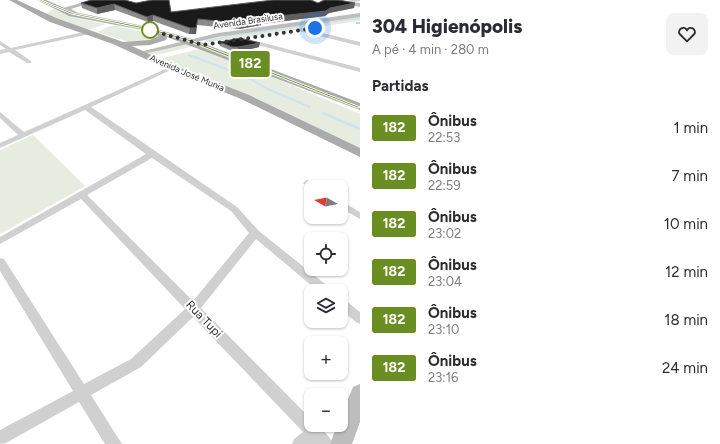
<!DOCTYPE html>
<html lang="pt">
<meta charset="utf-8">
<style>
:root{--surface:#fff;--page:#f2f2f3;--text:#2b2b33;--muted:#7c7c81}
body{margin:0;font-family:Figtree,sans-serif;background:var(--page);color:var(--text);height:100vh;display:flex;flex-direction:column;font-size:15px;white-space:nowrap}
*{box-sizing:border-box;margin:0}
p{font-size:13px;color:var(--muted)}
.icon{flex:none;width:22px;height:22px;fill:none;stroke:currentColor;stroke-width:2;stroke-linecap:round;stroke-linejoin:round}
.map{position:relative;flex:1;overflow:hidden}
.details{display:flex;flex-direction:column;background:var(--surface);width:360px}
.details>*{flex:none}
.badge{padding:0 8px;border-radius:3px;font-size:14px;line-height:26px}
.needle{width:26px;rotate:279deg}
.tools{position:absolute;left:304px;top:180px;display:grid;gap:8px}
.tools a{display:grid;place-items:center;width:44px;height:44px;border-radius:8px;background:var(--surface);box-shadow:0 1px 3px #0004;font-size:20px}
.you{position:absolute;width:20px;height:20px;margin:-10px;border:3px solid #fff;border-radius:50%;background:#1a73e8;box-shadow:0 0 0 6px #1a73e833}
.map>.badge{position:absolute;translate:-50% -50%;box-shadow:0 0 0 2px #fff}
h2{padding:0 12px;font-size:15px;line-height:36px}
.round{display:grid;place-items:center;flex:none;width:42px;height:42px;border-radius:8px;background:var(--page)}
.overview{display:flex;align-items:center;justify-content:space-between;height:68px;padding:0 12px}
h1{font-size:19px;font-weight:800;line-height:30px}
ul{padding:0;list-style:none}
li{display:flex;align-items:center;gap:12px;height:48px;padding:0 12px}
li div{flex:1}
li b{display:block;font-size:15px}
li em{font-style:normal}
li .badge{min-width:44px;font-weight:700;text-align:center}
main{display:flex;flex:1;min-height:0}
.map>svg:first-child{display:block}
</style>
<main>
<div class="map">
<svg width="360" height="444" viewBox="0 0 360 444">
<rect width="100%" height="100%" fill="#fff"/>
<g fill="#e6ecdf">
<path d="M53,9L78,18L106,24L88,30L50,18L46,14Z"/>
<path d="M360,16V21L211,42L201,40Z"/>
<path d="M110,26H119L159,36L157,39L132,43L97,32Z"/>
<path d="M187,42L194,46L156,55H148L147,53Z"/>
<path d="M204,48L360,114V149L158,59Z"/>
<path d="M33,135L85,186L0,234V150Z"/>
</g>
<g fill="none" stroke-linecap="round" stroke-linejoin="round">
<path stroke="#cfe2ee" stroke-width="1.5" d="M208,41L231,36L360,18"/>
<path stroke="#cfe2ee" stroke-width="2" d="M189,55L245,76L270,90L310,107"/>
<path stroke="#cfe2ee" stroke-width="2.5" d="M323,113L360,129"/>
<g fill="#d0d0d0" fill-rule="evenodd">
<path d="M351,0H360V1L346,3L344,2Z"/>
<rect x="356" y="22" width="4" height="2"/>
<path d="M301,28L360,42V46L299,31Z"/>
<path d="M88,31L90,34L15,50L31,61V63H27L9,52L0,54V50L6,49L0,45V41L11,48Z"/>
<path d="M248,39L360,68V72L246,42V40Z"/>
<path d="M170,67L175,68L91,107L237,207L259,231L330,288L332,291H318L256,239L201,308L311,419V425C320,425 329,435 333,444H292L294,439L303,432L193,317L141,367L91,395L122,444H105L79,402L6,443L0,444V430L73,391L0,271V258L4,259L84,384L131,359L185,309L81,199L0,244V237L146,154L85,110L0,148V143L18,135L0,118V112L24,132ZM152,158L231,211L249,233L193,301L87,195Z"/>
<path d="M307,180L319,187H311V189L303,183Z"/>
<path d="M341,201L360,212V219L341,208Z"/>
<path d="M341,298L345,300L360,312V324L356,322L341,310Z"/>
</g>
<g fill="#bdbdbd" fill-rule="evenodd">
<path d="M91,0H101L71,9L82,15V17H78L63,8Z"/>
<path d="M331,0L360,3V7L334,2Z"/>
<path d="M360,13V17L218,37L139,55L135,53L218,33Z"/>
<path d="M360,384V422L352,444H330L337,425H341V416L353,387Z"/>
</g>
<path fill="#ababab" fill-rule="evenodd" d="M9,0H17L56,18L123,42L150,40L159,36L148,31L69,16L37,0H46L74,12L149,27L192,39L360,103V110L167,37L166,40L150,45L132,46L175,66L249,95L360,148V157L241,99L169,70L113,44L50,22Z"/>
</g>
<g fill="#8c8c8c">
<path d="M81,3H136L171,12L318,3H355L354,8L329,13L325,16L261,24V25L239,29L197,25L196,34H189L153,21L148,22L115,10L97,14L82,8Z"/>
<path d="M220,42L259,47L238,52L232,51L220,46Z"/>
</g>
<g fill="#5f5f5f">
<path d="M355,3L354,8L329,13L325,16L261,24V25L239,29V23L260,18L330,8Z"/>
<path d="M114,4L115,10L97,14V8Z"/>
<path d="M153,15V21L148,22L147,17Z"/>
<path d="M198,19L197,25L196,34H189L190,28Z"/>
<path d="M260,43L259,47L238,52V47Z"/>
</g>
<g fill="#1a1a1a" stroke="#5f5f5f">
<path d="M91,0H125L136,3L152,0H169L171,12L273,0H311L318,3L324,0H339L355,3L330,8L326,11L260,18L262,19L239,23L198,19L196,28H190L153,15L147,17L114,4L97,8L81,3Z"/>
<path d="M240,38L260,43L238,47H232L220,42Z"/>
</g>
<path fill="#6b8e23" stroke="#fff" d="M38,0H41L73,13L149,28L191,40L360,107L358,108L188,41L149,30L71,14Z"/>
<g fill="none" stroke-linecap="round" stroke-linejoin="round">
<path stroke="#333" stroke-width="4" stroke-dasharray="0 7.2" d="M150,30L203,45L315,28"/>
</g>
<circle fill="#fff" stroke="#6b8e23" stroke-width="2" cx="150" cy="30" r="8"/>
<g text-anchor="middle" stroke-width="4" stroke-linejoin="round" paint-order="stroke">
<g font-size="9" fill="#333" stroke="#fff">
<text transform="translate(248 21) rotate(-8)" y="3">Avenida Brasilusa</text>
<text transform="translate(187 73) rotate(23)" y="3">Avenida José Munia</text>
</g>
<g font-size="12" fill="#333" stroke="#fff">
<text transform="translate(204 319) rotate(46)" y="4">Rua Tupi</text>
</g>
</g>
</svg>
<div class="tools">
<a><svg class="needle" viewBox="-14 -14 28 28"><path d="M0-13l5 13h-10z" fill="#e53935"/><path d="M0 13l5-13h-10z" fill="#7c7c81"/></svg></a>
<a><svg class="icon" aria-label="locate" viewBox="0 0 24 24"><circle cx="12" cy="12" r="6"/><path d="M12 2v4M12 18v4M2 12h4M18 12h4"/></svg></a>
<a><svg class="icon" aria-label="layers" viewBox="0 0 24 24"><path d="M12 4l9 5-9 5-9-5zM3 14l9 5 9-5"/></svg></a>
<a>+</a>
<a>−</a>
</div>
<div class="you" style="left:315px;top:28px"></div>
<b class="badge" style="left:250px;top:64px;background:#6b8e23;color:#fff">182</b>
</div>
<section class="details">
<div class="overview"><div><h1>304 Higienópolis</h1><p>A pé · 4 min · 280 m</p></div><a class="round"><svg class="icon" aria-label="heart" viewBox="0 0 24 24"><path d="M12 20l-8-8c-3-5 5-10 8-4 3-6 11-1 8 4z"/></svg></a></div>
<h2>Partidas</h2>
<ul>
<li><span class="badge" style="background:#6b8e23;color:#fff">182</span><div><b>Ônibus</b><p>22:53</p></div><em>1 min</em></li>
<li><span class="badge" style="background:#6b8e23;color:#fff">182</span><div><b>Ônibus</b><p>22:59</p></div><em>7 min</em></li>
<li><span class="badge" style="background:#6b8e23;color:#fff">182</span><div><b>Ônibus</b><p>23:02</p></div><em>10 min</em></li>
<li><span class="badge" style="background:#6b8e23;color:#fff">182</span><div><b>Ônibus</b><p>23:04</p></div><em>12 min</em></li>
<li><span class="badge" style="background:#6b8e23;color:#fff">182</span><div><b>Ônibus</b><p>23:10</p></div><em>18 min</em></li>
<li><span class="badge" style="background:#6b8e23;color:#fff">182</span><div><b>Ônibus</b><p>23:16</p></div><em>24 min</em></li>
</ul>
</section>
</main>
